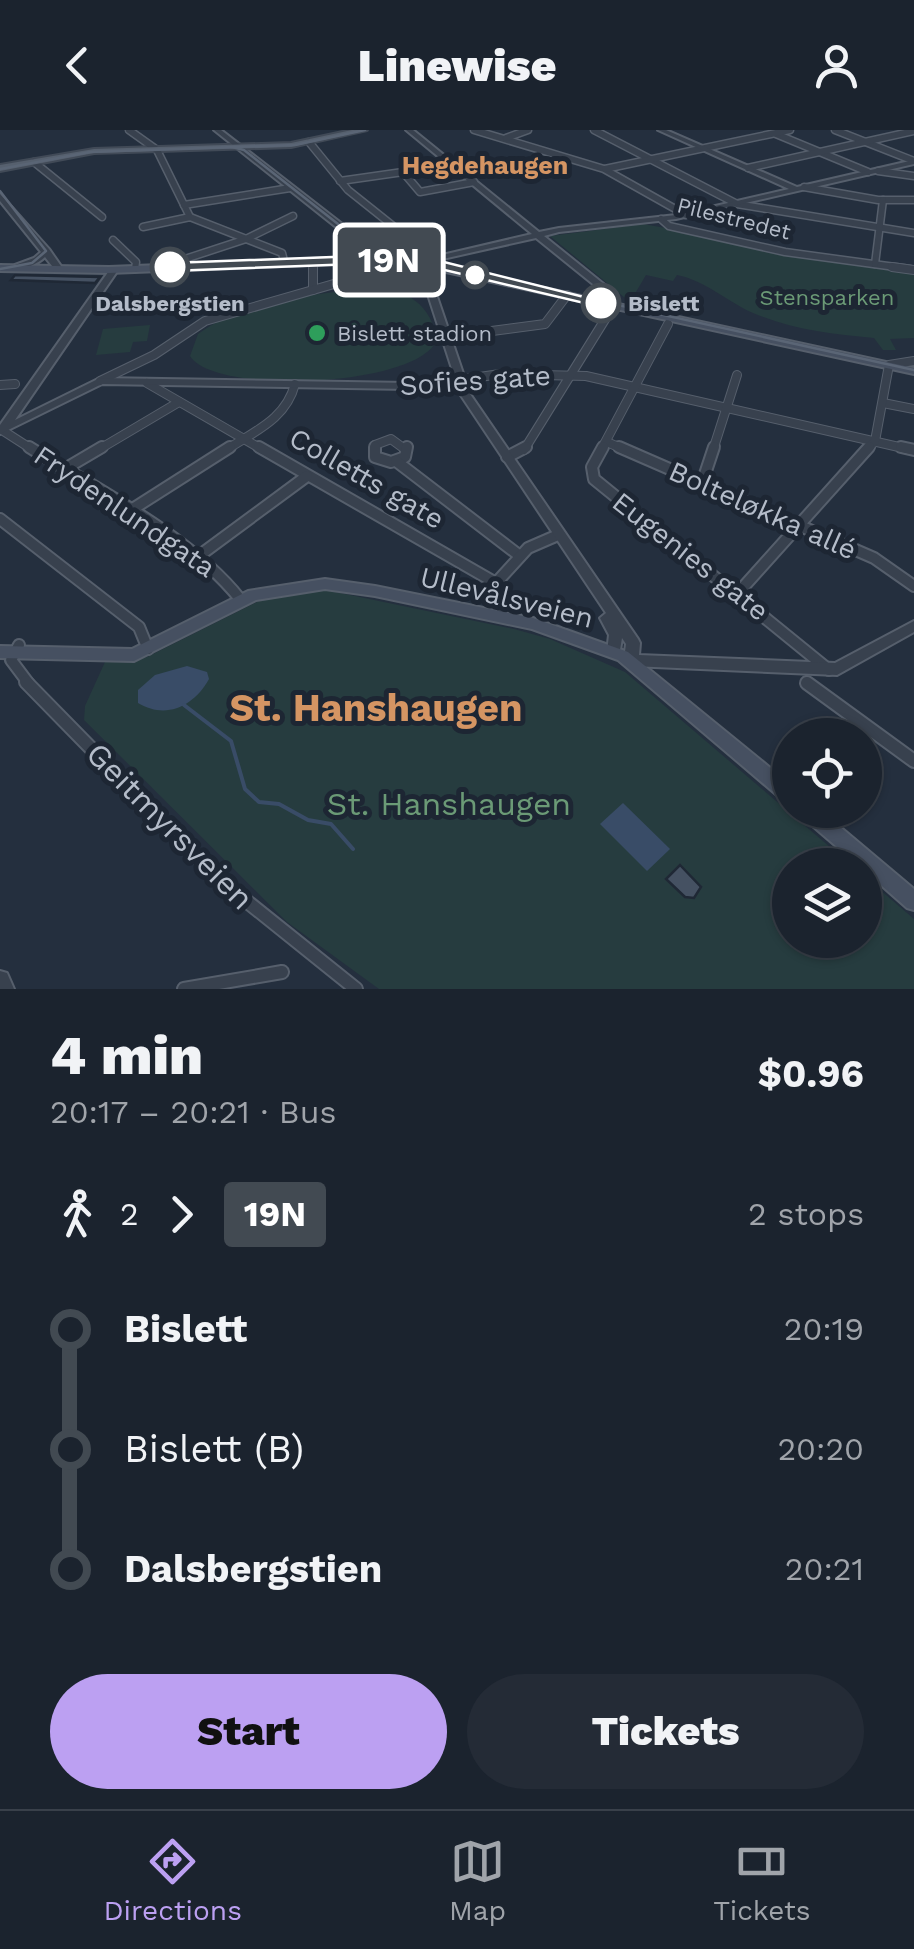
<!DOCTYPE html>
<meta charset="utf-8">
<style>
:root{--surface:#1b232e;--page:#242b36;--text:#f1f3f6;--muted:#a0a4aa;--line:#39404a;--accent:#bca0f2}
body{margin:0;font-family:"Work Sans",sans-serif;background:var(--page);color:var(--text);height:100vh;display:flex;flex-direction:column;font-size:38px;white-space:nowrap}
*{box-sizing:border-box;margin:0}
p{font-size:32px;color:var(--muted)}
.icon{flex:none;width:55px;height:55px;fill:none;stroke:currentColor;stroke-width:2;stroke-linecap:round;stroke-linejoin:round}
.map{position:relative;height:859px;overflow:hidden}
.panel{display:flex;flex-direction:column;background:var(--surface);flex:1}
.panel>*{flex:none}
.badge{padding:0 20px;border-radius:8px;font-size:35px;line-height:65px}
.buttons{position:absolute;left:772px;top:588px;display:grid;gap:20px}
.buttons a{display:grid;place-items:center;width:110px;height:110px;border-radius:50%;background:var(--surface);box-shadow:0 2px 8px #0004,0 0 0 2px var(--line);font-size:50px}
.map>.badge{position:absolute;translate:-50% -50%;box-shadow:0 0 0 5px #fff}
.legs{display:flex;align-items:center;gap:15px;height:110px;padding:0 50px;font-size:32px}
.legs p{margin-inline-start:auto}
.head{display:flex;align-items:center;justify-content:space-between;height:170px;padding:0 50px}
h1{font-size:55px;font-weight:800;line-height:75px}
.button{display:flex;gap:20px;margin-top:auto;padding:20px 50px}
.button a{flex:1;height:115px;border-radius:60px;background:var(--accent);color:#111;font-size:40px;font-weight:800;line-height:115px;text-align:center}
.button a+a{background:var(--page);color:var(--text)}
ul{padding:0 50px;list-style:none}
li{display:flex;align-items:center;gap:35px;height:120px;font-size:38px}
li i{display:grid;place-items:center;width:15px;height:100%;margin:0 12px;background:currentColor}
li i::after{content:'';width:25px;height:25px;margin:-12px;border:8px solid;border-radius:50%;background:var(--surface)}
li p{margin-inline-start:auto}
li:first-child i{background:linear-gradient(#0000 50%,currentColor 0)}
li:last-child i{background:linear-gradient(currentColor 50%,#0000 0)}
header{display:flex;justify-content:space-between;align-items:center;height:130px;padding:0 50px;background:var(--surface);font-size:45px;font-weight:800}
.menu{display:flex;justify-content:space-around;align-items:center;height:140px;border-top:2px solid var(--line);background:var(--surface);font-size:28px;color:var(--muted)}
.menu a{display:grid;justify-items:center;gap:5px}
.menu .current{color:var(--accent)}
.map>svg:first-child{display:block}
</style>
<header><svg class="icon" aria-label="back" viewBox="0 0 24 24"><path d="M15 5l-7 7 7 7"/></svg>Linewise<svg class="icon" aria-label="person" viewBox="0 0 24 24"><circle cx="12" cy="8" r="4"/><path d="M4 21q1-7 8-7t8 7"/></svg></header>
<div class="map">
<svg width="914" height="859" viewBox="0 0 914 859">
<rect width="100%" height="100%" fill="#242f3e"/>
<g fill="#263c3f">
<path d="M643,94L914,142V208L890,209L896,220H883L874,208C831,204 793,200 753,183C726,171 706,151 677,145L673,151L646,145L630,172L550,106Z"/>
<path d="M374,158C408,160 430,174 437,209C421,257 214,266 190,226L198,204C243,170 319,163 374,158Z"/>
<path d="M150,195L147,211L133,212L130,222L96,225L103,199Z"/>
<path d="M326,460L514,499L550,509L625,542L851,735H790V810H865V747L914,789V859H379L287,792L84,590L85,576L105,532L147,527L263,469Z"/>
</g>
<g fill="#394c67">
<path d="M187,536L207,542L209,549C194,576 166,590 138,573V560L155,545Z"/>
<path d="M623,673L670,719L647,741L600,694Z"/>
</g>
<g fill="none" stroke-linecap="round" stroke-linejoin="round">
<path stroke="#394c67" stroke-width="4" d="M184,575L231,611L245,659L259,672L279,674L308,690L331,694L353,719"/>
</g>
<g fill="#455162" stroke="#1f2835" stroke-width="2.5">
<path d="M15,145L100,147L95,153L11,150Z"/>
<path d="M680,735L701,757L694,768L685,767L666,749Z"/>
</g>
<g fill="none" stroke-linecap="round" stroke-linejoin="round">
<defs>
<g id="minor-far3">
<path d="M129,0L157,20L190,87"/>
<path d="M474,0L604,39L686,85"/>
<path d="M594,0L737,74L914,103"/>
<path d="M835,0L914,31"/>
<path d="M776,4L868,42"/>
<path d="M506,8L528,0"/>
<path d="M309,12L348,60L422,119L424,130"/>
<path d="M34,32L102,87"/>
<path d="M454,34L403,42L420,62L474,52"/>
<path d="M748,38L914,1"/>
<path d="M605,39L790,0"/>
<path d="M878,41L914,46"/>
<path d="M340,51L403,42"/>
<path d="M804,57L878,70H914"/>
<path d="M184,75L290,58"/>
<path d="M661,89L669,96L785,122L910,139"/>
<path d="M143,97L190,87L282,123L284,131"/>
<path d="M113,110L136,132L135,139"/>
<path d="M875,134L883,70"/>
<path d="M313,135V139"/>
<path d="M178,137L182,130L246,109L293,86"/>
<path d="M384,139L393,137"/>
</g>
<g id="minor-far2">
<path d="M313,137V160"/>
<path d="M892,137L914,140"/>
<path d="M446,207L545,194L567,165"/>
<path d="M459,250L500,244L586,246L912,320"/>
<path d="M100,251L154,225L205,191L393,137"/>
<path d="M147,253L263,320"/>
<path d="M0,255L15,254"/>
<path d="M883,273L914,279"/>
<path d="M2,300L33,320"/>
<path d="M607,312L625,320"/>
<path d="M98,320L179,272"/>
<path d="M226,320C255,301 286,289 295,254"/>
<path d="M375,320V315L391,309L406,320"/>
<path d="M524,320L614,175"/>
<path d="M601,320L668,194"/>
<path d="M713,320L737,245"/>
<path d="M867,320L875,311L889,235L914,231"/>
</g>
<g id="minor-far1">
<path d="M29,317C96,359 191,407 240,469"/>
<path d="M259,317L496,453L505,463L501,486"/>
<path d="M375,317V327L391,332L405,327L407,317"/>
<path d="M603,317L592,337L594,349L829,540"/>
<path d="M619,317L874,428L914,456"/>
<path d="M901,317L914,320"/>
<path d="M507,327L526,317"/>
<path d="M396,331L520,426"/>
<path d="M63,340L102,317"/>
<path d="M702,353L714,317"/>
<path d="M128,382L230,317"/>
<path d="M0,389L139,497L148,519"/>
<path d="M196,428L307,346"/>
<path d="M496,453L528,418L558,405"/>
<path d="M738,463L869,317"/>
<path d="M19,515L11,530L29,554"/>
</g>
<g id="minor">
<path d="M26,552L219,749L356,859"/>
<path d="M807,553L914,631"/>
<path d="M184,859L282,842"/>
</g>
<g id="tertiary">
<path d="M214,0H221L386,128V132H380Z"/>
<path d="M406,0H413L539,102L559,98L676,85L789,59L658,0H666L797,57L914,30V34L676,89L559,102L544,106L616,164L618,175L614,178L610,175L609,167L536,108L425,133V129L532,104Z"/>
<path d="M0,64L49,119L63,139L62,141H56L45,127C38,134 25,139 15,139V135L34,128L41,122L0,71Z"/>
<path d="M114,137L118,140L15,290L100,248L409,253L455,248L420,140L424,137L428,140L470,264L638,509L640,513L639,525L835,533L914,491V502L837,545L631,536L626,534L624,530L626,514L622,508L619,526L614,527L609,526L607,522L609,505L600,488L606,483L460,264L456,253L409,259L102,254L0,304V295L111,138Z"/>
<path d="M0,841L7,843L14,859H0Z"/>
</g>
<g id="secondary">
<path d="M413,125L434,134L914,238V244L432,139C416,144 401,144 386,136V132L109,143L0,141V135L109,137ZM396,131H412L423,136L415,138L396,134Z"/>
<path d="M325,449L375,456L533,488L628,522L790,654V673L784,671L618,530L532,499L375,466L325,459L256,470L134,531L0,528V516L132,519L248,461Z"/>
<path d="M798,680H820L914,759V780L907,778L865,741V735H858L801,686Z"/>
</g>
<path id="primary" d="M352,0H367L291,17L94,23L0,41V35L94,19L291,13Z"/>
</defs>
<use href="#minor-far3" stroke="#565f6c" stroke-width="9"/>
<use href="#minor-far2" stroke="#565f6c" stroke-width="10"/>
<use href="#minor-far1" stroke="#565f6c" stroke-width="14"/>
<use href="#minor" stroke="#565f6c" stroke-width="16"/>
<use href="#tertiary" stroke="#565f6c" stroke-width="4"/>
<use href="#secondary" stroke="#565f6c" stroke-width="4"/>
<use href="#primary" stroke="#414a57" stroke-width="4"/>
<use href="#minor-far3" stroke="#38414e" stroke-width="6"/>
<use href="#minor-far2" stroke="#38414e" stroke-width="8"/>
<use href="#minor-far1" stroke="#38414e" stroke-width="10"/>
<use href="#minor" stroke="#38414e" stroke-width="12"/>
<use href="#tertiary" fill="#38414e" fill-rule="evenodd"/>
<use href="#secondary" fill="#465061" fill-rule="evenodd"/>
<use href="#primary" fill="#56606e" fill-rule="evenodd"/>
<g stroke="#5a6575" stroke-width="2.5">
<path d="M232,17L244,20L371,120L389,129L440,136L914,240"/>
<path d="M0,39L90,22L295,15L365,0"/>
<path d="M0,61L46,121L32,133L0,139"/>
</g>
</g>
<path fill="#424a52" stroke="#fff" stroke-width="2.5" d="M412,124L608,173L601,177L411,132L170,141L163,137L170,133Z"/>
<g fill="#fff" stroke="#424a52" stroke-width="5">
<circle cx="170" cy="137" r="18"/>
<circle cx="475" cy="145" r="12"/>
<circle cx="601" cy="173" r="18"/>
</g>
<circle fill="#2e9e5b" stroke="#1d2633" stroke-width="4" cx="317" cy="203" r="10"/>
<g text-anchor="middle" stroke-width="10" stroke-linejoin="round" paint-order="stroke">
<g font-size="22" fill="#b4bcc9" stroke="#1d2633">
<text transform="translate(734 88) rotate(14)" y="8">Pilestredet</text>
</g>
<g font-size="22" fill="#6b9a76" stroke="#1d2633">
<text x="827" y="175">Stensparken</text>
</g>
<g font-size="22" font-weight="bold" fill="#b4bcc9" stroke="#1d2633">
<text x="170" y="181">Dalsbergstien</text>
<text x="628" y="181" text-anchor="start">Bislett</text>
</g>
<g font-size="22" fill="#b4bcc9" stroke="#1d2633" text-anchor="start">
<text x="337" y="211">Bislett stadion</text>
</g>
<g font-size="25" font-weight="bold" fill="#d59563" stroke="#1d2633">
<text x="485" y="44">Hegdehaugen</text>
</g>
<g font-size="28" fill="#b4bcc9" stroke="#1d2633">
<text transform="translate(475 250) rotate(-4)" y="10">Sofies gate</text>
<text transform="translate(367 348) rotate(30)" y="10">Colletts gate</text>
<text transform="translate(763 380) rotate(24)" y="10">Bolteløkka allé</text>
<text transform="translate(125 381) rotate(34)" y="10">Frydenlundgata</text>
<text transform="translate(691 426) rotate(38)" y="10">Eugenies gate</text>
<text transform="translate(507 467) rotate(14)" y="10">Ullevålsveien</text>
</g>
<g font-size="32" fill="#6b9a76" stroke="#1d2633">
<text x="449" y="685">St. Hanshaugen</text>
</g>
<g font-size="32" fill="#b4bcc9" stroke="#1d2633">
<text transform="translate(170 696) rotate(45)" y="11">Geitmyrsveien</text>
</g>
<g font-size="38" font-weight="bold" fill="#d59563" stroke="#1d2633">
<text x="376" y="591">St. Hanshaugen</text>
</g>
</g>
</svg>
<div class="buttons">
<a><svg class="icon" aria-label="locate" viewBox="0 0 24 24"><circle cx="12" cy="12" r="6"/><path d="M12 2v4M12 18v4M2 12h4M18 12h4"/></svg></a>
<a><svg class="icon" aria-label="layers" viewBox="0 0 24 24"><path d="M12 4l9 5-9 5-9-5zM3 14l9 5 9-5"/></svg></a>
</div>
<b class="badge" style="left:389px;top:130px;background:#424a52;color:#fff">19N</b>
</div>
<section class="panel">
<div class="head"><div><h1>4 min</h1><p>20:17 – 20:21 · Bus</p></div><b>$0.96</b></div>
<div class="legs"><svg class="icon" aria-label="walk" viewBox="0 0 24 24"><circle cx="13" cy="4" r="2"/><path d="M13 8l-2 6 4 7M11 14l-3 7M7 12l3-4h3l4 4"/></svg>2<svg class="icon" aria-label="forward" viewBox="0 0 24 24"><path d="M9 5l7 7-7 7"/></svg><b class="badge" style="background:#424a52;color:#fff">19N</b><p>2 stops</p></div>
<ul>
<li><i style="color:#424a52"></i><b>Bislett</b><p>20:19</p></li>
<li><i style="color:#424a52"></i><span>Bislett (B)</span><p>20:20</p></li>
<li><i style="color:#424a52"></i><b>Dalsbergstien</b><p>20:21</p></li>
</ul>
<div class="button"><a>Start</a><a>Tickets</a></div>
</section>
<nav class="menu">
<a class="current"><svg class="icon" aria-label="directions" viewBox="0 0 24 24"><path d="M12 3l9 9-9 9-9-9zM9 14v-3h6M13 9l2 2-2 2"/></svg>Directions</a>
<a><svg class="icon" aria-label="map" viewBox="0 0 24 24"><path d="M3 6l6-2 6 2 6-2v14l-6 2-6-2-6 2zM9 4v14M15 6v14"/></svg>Map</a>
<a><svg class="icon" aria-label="tickets" viewBox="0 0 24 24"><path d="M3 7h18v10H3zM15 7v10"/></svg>Tickets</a>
</nav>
